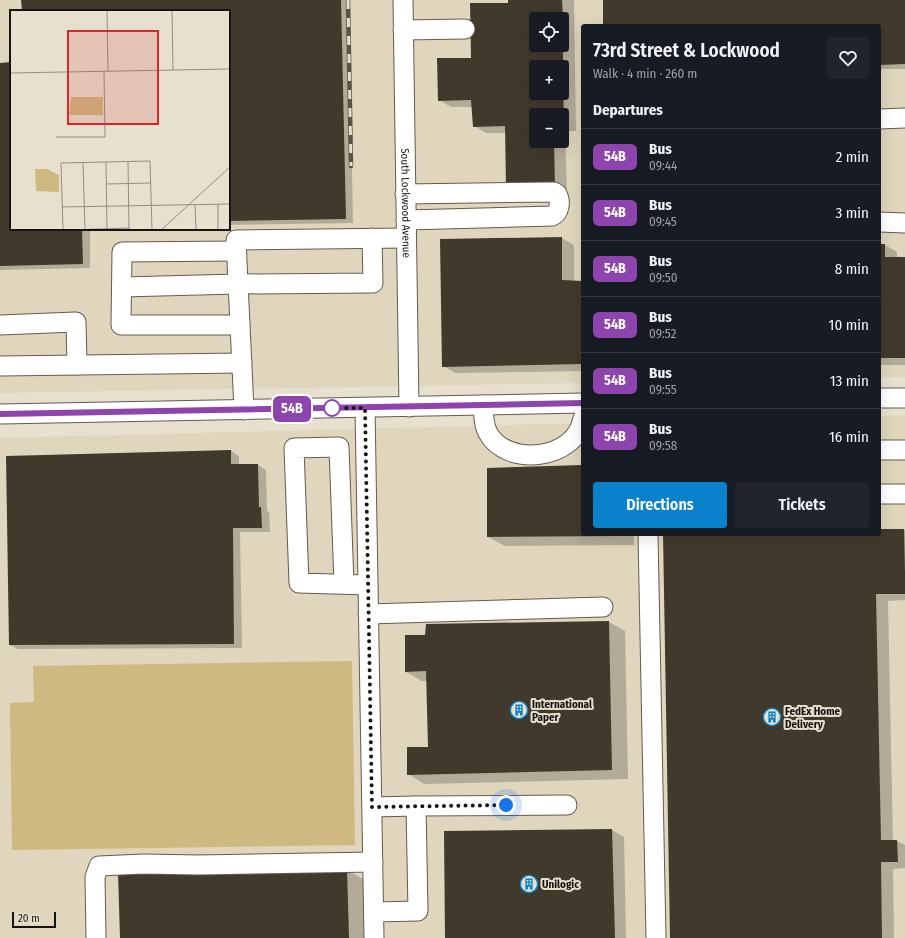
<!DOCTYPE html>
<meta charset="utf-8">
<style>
:root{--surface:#171b24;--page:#20242c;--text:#f1f3f6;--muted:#9ea1a6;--line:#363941;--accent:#0a82cb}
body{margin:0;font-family:"Fira Sans Condensed",sans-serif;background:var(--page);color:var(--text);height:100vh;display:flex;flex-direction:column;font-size:15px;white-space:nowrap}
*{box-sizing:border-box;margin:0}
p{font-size:13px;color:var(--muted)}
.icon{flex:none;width:22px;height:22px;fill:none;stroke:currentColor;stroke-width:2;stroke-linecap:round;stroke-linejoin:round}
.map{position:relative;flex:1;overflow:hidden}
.drawer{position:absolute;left:581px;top:24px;width:300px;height:512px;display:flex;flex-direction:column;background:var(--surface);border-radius:4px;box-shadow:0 4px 16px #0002}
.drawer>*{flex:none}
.badge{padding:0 8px;border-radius:6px;font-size:14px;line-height:26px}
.controls{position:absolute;left:529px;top:12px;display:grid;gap:8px}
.controls a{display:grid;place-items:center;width:40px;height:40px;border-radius:4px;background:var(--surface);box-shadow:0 4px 16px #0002;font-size:20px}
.scale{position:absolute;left:12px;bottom:10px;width:44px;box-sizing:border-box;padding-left:4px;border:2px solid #15130d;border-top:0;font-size:11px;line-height:14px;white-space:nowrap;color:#15130d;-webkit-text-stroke:3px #e7e0cf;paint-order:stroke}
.you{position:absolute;width:20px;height:20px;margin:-10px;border:3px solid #fff;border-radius:50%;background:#1a73e8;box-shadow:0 0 0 6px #1a73e833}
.map>.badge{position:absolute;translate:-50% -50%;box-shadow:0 0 0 2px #fff}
h2{padding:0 12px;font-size:15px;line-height:36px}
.round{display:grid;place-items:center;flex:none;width:42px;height:42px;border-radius:4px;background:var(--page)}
.summary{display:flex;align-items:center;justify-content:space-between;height:68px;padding:0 12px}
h1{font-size:19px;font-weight:600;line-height:30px}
.cta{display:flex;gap:8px;margin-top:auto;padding:8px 12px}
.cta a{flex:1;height:46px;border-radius:4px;background:var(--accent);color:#fff;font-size:16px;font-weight:600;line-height:46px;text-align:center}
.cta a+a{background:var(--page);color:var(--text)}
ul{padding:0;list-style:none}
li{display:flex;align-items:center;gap:12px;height:56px;padding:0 12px;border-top:1px solid var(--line)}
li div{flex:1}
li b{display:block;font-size:15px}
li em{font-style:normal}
li .badge{min-width:44px;font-weight:700;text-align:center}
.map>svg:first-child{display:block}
</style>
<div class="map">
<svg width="905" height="938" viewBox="0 0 905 938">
<rect width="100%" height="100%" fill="#e7e0cf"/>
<g fill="#dfd6bd" fill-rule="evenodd">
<path d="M0,0H905V377H879V26H583V383L0,393ZM11,11H229V229H11ZM536,19H562V45H536ZM536,67H562V93H536ZM536,115H562V141H536Z"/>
<path d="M905,415V938H0V438L583,423V534H879V416Z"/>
</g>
<path fill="#ceb980" d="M352,661L355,845L12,850L10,703L34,702L33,666Z"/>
<g fill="#0003" fill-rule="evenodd">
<path d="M22,0H349L353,223L229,225V11H23Z"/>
<path d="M509,0H574L576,131H565L567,192L519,193L506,133H486L474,126L473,107H451L439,100L472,59L509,4ZM536,19H562V45H536ZM536,67H562V93H536ZM536,115H562V141H536Z"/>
<path d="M604,0H905V69H879V26H604Z"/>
<path d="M11,63V229H90V268L0,270V64Z"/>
<path d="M562,238L574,245V281L583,282V371L455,373L443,366L441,240Z"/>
<path d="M879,245H885L897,252V258H905V365H879Z"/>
<path d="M231,451L239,456V465H258L266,470L267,511L269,512L270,532H240L242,648L18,649L10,645Z"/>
<path d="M583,466V534H634V545L505,546L488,537Z"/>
<path d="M879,530H905V600L888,601L893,841H897L905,845V868L893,869L894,938H671L664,534H879Z"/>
<path d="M609,622L625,631L628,779L424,784L408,774L430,748L427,681H422L406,672L426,636Z"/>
<path d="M612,830L624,837L626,938H446Z"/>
<path d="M347,870L363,879L365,938H121Z"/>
</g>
<g fill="#403a2c">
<path d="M21,0H341L346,219L229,221V11H22Z"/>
<path d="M508,0H562L563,19H536V45H563V67H536V93H562V74H563L564,125H562V115H536V141H554L555,185L506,187L505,126L473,127L471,100L438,101L437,58H471L470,3H508Z"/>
<path d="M603,0H905V64L879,65V26H603Z"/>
<path d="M11,62V229H82L83,264L0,266V63Z"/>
<path d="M562,237V280L582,281L583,364L442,367L440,239Z"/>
<path d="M879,244H885V257H905V358H879Z"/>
<path d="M231,450V464H258L259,507H261L262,528H233L234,644L9,645L6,456Z"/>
<path d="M583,465V534H618V536L487,537V468Z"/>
<path d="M879,529H904L905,572V594H876L881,840H897L898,862H881L882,938H670L663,534H879Z"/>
<path d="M609,621L612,770L407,775V747H428L426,671L405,672V635H425L426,624Z"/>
<path d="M612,829L615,938H445L444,831Z"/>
<path d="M347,869L349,938H120L118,872Z"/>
</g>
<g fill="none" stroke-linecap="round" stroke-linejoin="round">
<defs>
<g id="minor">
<path id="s1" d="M403,0L409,407"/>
<path d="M403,30L465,29"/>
<path d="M879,119L905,118"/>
<path d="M405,194L554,192L557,194C561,201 560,213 552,216L406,220"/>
<path d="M879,222L905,223"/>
<path d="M236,251L122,252L121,325H240"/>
<path d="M122,287L238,284L373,283L372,238"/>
<path d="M0,325L76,322L77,365"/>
<path d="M0,366L242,363"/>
<path d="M879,398H905"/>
<path d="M483,405C484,415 483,424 488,433C506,467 576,461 583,418"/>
<path d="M365,408L374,938"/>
<path d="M244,410L236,240L406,238"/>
<path d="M0,414L583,403"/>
<path d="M879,450H905"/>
<path d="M879,494H905"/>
<path d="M648,534L656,938"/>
<path d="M344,584L339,447L294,448L299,583L368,585"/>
<path d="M368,614L603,607"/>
<path d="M416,806L567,805"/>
<path d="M372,807L416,806L418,911L374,912"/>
<path d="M96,938L95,877L99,866L144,864L198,865L373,862"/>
</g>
</defs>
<use href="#minor" stroke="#625c4d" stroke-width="21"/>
<use href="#minor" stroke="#fff" stroke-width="19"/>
<defs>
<path id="rail" d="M348,0L351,166"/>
</defs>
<use href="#rail" stroke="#565349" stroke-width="4.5"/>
<use href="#rail" stroke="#e7e0cf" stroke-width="3" stroke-dasharray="9" stroke-linecap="butt"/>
</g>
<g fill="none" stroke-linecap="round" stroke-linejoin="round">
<defs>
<path id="line" d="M0,414L583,403"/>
</defs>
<use href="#line" stroke="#fff" stroke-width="9"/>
<use href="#line" stroke="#8e44ad" stroke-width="6"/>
<path stroke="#15130d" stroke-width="4" stroke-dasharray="0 7.2" d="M332,408H365L372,807L506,805"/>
</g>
<defs>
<symbol id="building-ring" viewBox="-11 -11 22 22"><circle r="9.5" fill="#e7e0cf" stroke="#0a82cb" stroke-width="1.5"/><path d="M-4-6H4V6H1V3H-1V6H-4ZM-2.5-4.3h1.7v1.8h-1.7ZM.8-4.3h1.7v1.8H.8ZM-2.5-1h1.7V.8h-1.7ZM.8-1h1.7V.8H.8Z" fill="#0a82cb"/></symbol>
</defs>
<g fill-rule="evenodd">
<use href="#building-ring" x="509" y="700" width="20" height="20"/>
<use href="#building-ring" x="762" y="707" width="20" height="20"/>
<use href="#building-ring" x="519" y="874" width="20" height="20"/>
</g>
<circle fill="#fff" stroke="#8e44ad" stroke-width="2" cx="332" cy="408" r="8"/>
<g text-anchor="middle" stroke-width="4" stroke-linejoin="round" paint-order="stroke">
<g font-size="11" fill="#15130d" stroke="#e7e0cf">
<text dy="4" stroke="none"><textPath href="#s1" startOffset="203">South Lockwood Avenue</textPath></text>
</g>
<g font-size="11" font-weight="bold" fill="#15130d" stroke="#e7e0cf" text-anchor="start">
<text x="532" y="708">International<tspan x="532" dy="13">Paper</tspan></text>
<text x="785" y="715">FedEx Home<tspan x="785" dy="13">Delivery</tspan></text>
<text x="542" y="888">Unilogic</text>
</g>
</g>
<g transform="translate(10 10)">
<rect width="220" height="220" fill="#e7e0cf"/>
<path d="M61,87H93V105H59ZM25,159H37L49,165V182L26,181Z" fill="#ceb980"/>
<path fill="none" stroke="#938e81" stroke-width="1" d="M97,0L98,61M162,0L163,60M0,63L220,59M46,127H95L94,61M96,152L97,220M118,152L119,220M73,153L75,220M96,174L141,173M208,194V220M185,195L186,220M52,197L220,194M53,220L51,153L140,151L142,220M58,220L119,218M151,220L220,157"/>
<path fill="#d62828" fill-opacity="0.15" stroke="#d62828" stroke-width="2" d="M58,21H148V114H58Z"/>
<rect width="220" height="220" fill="none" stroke="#15130d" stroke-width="2"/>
</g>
</svg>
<div class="controls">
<a><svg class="icon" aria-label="locate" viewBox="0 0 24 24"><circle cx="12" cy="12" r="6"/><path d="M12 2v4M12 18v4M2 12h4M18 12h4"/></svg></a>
<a>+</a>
<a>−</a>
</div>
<div class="scale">20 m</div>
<div class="you" style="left:506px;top:805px"></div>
<b class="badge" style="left:292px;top:409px;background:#8e44ad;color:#fff">54B</b>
<section class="drawer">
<div class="summary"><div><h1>73rd Street &amp; Lockwood</h1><p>Walk · 4 min · 260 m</p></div><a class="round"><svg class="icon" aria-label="heart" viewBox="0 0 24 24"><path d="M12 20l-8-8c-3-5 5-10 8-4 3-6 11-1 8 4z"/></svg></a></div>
<h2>Departures</h2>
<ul>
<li><span class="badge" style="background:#8e44ad;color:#fff">54B</span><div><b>Bus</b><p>09:44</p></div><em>2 min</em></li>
<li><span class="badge" style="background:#8e44ad;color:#fff">54B</span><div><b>Bus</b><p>09:45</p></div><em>3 min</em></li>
<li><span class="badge" style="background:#8e44ad;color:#fff">54B</span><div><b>Bus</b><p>09:50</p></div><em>8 min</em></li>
<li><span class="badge" style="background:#8e44ad;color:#fff">54B</span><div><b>Bus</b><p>09:52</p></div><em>10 min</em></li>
<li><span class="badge" style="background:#8e44ad;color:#fff">54B</span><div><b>Bus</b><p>09:55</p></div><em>13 min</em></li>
<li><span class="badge" style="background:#8e44ad;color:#fff">54B</span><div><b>Bus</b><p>09:58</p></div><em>16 min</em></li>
</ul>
<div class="cta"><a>Directions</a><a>Tickets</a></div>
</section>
</div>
